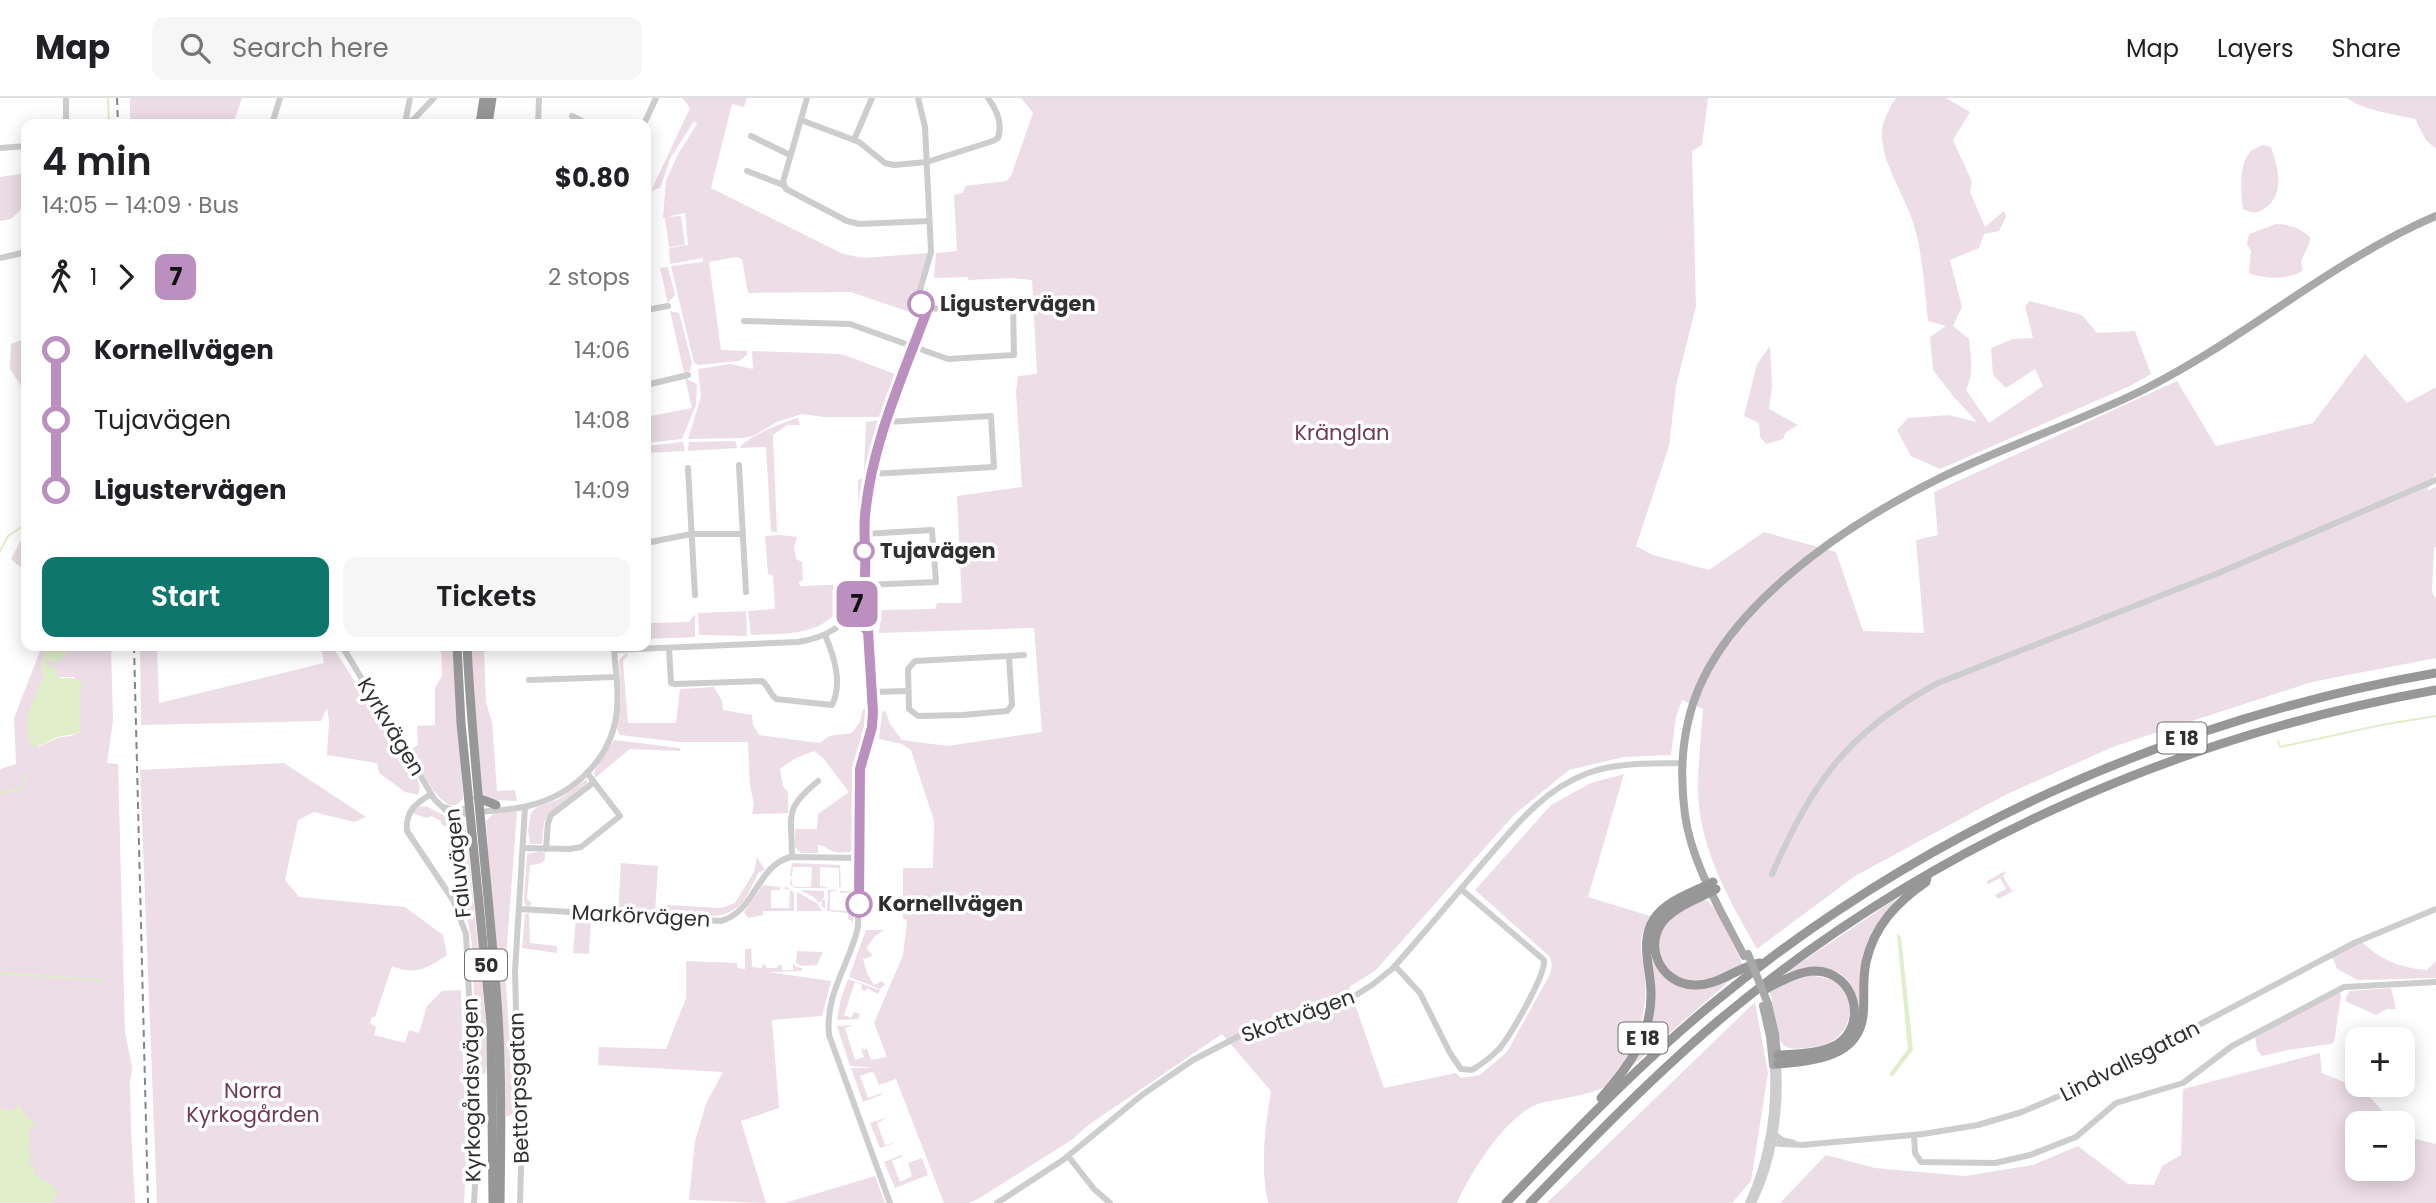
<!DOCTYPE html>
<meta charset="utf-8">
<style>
:root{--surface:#fff;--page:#f6f6f6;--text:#202124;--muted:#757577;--line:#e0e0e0;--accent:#0f766e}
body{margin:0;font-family:Poppins,sans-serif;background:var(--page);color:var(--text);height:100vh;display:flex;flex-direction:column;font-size:26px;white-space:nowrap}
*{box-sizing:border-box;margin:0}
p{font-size:23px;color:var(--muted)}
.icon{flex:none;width:38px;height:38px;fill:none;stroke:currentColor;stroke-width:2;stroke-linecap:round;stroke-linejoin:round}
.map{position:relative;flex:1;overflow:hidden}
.drawer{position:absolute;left:21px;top:21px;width:630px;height:532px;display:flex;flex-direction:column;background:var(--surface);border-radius:14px;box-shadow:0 4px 18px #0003}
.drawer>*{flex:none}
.badge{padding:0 14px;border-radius:10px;font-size:24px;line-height:46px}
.controls{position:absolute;left:2345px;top:929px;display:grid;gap:14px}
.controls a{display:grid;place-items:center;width:70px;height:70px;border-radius:14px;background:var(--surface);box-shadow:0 4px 18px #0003;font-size:35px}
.map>.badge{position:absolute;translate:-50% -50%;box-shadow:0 0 0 4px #fff}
.legs{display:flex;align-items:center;gap:10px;height:77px;padding:0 21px;font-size:23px}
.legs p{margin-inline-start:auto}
.summary{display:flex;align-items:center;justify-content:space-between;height:119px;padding:0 21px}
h1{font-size:38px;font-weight:600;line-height:52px}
.button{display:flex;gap:14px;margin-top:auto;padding:14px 21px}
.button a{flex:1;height:80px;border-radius:14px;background:var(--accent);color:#fff;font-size:28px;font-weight:600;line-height:80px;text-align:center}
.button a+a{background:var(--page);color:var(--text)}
ul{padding:0 21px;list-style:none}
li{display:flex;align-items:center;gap:24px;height:70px;font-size:26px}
li i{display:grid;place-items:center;width:10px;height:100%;margin:0 9px;background:currentColor}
li i::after{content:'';width:18px;height:18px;margin:-9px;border:5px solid;border-radius:50%;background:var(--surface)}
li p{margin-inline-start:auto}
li:first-child i{background:linear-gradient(#0000 50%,currentColor 0)}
li:last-child i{background:linear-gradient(currentColor 50%,#0000 0)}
header{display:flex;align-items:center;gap:42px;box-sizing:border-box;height:98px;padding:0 35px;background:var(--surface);border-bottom:2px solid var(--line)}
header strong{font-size:33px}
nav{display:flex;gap:38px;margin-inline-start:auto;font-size:24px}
.search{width:490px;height:63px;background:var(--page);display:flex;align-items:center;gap:18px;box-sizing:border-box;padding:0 24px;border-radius:14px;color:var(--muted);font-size:26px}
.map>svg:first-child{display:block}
</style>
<header>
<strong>Map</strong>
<div class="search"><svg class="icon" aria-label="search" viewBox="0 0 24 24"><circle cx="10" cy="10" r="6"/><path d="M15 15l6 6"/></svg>Search here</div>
<nav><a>Map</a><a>Layers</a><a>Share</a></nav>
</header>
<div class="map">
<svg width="2436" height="1105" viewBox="0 0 2436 1105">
<rect width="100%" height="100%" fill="#fff"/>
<g fill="#eddde6">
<path d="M130,0H242L233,26H130Z"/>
<path d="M682,0H747L744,9L732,6L711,90L843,156L863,160L928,155L917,194L919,217L851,194L748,195L742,161L736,159L709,164L721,252L747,253V257L739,263L699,267L694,265L671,168L703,164V160L670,166L669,150L688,147L685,115L667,119L681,118L685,147L669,149L665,120H663L666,83L678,56L697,26L694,23L671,59L660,90L651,93L690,10Z"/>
<path d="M1021,0H1708L1702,47L1692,53L1696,208L1676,288L1669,348L1636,448L1653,457L1709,472L1764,434L1836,454L1863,533L1924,535L1916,442L1938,437L1934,394L2177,283L2216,348L2313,325L2365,256L2407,305L2436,289V375L2427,393L2436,389V449L2434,450L2432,494L2436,501V560L2312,584L2115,648L2005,697L1855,778L1757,851C1729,802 1699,750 1698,692C1698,665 1701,638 1703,611L1682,602L1676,619L1671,657L1624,659L1569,672L1514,717L1375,873L1349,889L1384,990L1456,975L1461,980L1480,977L1507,954L1549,878L1552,868L1550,859L1475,792L1551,707L1591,685L1624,676L1588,799L1650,818C1647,826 1642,835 1641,843C1640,855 1645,868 1645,880C1648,918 1635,954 1611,984C1601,996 1557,1001 1541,1005C1508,1014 1470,1075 1457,1105H1268C1260,1068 1265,1030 1271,993L1222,936L1087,1028L1073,1041L978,1101L969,1105H944L896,981L879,987L874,975L871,974L860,978L868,1000L882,995L881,997L863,1004L851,970H878L850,968L837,928L853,927L845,930L855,962L864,959L861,951L863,950L864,952L867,951L871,962L887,959L874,925L903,857L907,823L903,820V770H933L934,723L911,652L902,646L879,641L882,615L885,612L890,626L902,642L947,648L1042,634L1034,530L879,535L881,512L935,511L937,505H962L957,398L1022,389L1016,294L1018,278L1037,276L1032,182L1011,180L968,182V179L934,180L936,155L957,153L954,97L963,95L965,88L1006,83L1011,78L1033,15Z"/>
<path d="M1896,0H1946L1970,14L1953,42L1972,84L1970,94L1985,129L2004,113L2006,119L1999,133L1984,136L1979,150L1950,162L1962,209L1953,228L1969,241C1971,258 1974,276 1966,292L1989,325L2043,288L2035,271L2006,290L1993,277L1991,250L2013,241L2033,240L2025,208L2030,203L2082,217L2097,235L2135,233L2151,276L2130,288L1940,371L1911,358L1897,332L1908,320L1949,317L1977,324L1954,299L1933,272L1930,239L1946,228L1928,223C1924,188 1923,150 1910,116C1901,92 1884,67 1882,40C1881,25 1888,12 1896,0Z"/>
<path d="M2347,0H2436V51L2426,42L2415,21C2393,16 2365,13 2347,0Z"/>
<path d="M2263,47L2271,49C2278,70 2286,96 2264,111C2256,116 2251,115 2243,111C2241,94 2238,64 2252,52C2255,50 2259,49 2263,47Z"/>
<path d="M26,75V106L11,121L0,123V79Z"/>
<path d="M2276,126C2288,126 2301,130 2310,139C2311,152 2297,158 2303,172C2292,182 2262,181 2249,175L2251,153L2247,146L2249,136Z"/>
<path d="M668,169L675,197L668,205L660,170Z"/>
<path d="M670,213L679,215L692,265L690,273L684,275Z"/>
<path d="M22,242L26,243V292L23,291L10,271L11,246Z"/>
<path d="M1770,248L1772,288L1769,311L1798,327L1786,334L1783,341L1766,346L1760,339L1759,325L1744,318L1757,266Z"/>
<path d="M752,253L841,256L898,277L885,319H824L802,316L777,324L753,338L743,340L688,341L701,299L698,271L730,266L753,271Z"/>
<path d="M685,280L697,286L696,307L682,341L646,345V319L692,310Z"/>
<path d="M798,320L800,327H787L773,337L777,434H771L766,349L740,350C744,340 785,323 798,320Z"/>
<path d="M880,322L884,324L869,374L864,373L866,324Z"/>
<path d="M733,343L736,344L737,350L688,353L689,344Z"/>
<path d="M683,344L685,353L646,355V348Z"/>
<path d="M866,379L868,380L861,434H859L858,382Z"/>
<path d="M26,433V467L19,468L11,461Z"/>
<path d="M780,437L797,439L794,449L796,461L802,464L803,482L799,484L800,488L852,486V490C848,498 844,507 838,513C816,539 782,535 751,537L748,513L775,511L773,477L768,476L765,438Z"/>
<path d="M746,513L747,538L699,537L698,515Z"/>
<path d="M695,516V539L648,541V525L689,524Z"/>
<path d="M42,548H48L41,566L44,580L28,616L38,649L60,639L71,638L80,634V591L74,579H56L45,566L47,563L64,559L68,548H111L113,623L107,665L118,666L125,934L132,969L130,985L131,1031L135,1105H0V671L16,666L14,620Z"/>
<path d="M140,548H157L159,605L324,565L321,548H332L418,682L420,690L418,697L405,694L379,675L377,665L327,657L329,623L327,610L321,623L141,627Z"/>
<path d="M441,548H454L463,700C447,728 419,668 412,656L413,650L418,647L417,628L435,627V590L442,578Z"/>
<path d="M471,548H484L486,605L492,623L497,693L515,692L517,703L488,702L483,695L474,610Z"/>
<path d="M626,555L628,557L623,563L628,625H676L680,591L714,589L722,603L723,612L752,617L753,627L759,637L820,645L829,638L852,635L860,624L863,611H869L856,684L855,746L852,753C842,756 831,755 824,748L818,747V755H801L795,749V731H817L818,716L849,694L823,660L814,653L796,660L780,671L783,688L788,694V715L752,716L754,706L750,688L748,644H680L620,637L617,631L621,601L619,562Z"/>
<path d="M614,642L680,650V653L630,651L595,680L594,674Z"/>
<path d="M284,665L366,719L354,724L314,714L298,722L285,782L299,799L405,809L443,837L447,857C428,870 415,878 392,868L375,919H372L370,925L376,929L374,937L405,945L409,932L419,935L427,908L442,893L461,892L466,1069L464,1105H157L140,672Z"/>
<path d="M587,681V685L549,715L544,724L542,746H530L528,732L531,715L537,709L559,701Z"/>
<path d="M426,708L445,718L463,723L466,731L489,954L486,975L482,976L477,972L472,846L468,824L457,800L466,793L463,762H456C461,739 464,739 441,726V723L431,718L427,720L412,715L419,709Z"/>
<path d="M511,712L517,714L505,873L515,1015L506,1019L505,969L486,723L493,716Z"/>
<path d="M541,753L545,755V762L539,766L530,767L527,801L532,805L529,809L526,808L524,802L527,756Z"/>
<path d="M757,759L765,772L759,774C753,784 748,799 740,807C721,825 688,817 665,815L667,807L721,810L735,805L754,774Z"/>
<path d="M621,765L658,768L655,815L618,813Z"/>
<path d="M792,765L840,767L841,789L832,790L839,789V770L820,769V788L829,790H794L790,786L791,780L793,789H811L812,769H793L792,778H790Z"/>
<path d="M2005,773L2006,775L2003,778L2011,792H2015L1998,801L1995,797L2006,791L2000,780L1988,786L1987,783Z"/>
<path d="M763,787L780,789V792H771V810H789L790,792L782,790L787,789L794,795V813H763V817L748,820L744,814Z"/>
<path d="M800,792L824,793V800L821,801L825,802V811L821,807L822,803L818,805L815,800Z"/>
<path d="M828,792H838L830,794V812L849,813L850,794L840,795V793H854L853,824L848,821V815L827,813Z"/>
<path d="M797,794L818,806L822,813H797Z"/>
<path d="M1897,800C1868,835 1860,866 1859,911C1852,867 1823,864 1785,875Z"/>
<path d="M1701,802H1706L1716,811L1743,867C1728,874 1709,885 1691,884C1664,881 1648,849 1665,826C1673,815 1689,809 1701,802Z"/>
<path d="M529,815L530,845L557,848V855L522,850L525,816Z"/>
<path d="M576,819L591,821L589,856L573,855Z"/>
<path d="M866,832H884L875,838L866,850L873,858L863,861L867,875L874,887L882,883L885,887L880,891L849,879Z"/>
<path d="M2361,843C2380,862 2401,870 2427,872L2436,863V880L2358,882L2337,871L2332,858Z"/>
<path d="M751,850L752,869L762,870L763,865L767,870H776L779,867H782V872H793V865L796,869L802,870V873L768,874L831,883L822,918L772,922L779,1010L741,1023L766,1105L689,1102L695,1043L706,1006L723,974L598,967L599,949L666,951L686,900V863L737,865V870L745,871V852Z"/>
<path d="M797,853L823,854L817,867L802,868L796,865Z"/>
<path d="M1650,854C1670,903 1693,888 1734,879L1633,967C1658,919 1656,907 1650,854Z"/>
<path d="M1810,878C1821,879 1832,879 1840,888C1859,906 1849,938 1826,946C1819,949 1811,949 1804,950C1793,951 1786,952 1780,943L1770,894L1788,884Z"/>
<path d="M848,881L880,892L878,896L867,890L866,893L861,891L862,887L855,884L844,917L851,920L854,914L860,916L858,921L837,922L841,900Z"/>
<path d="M2391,890L2396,911H2387L2376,917L2345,903L2349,893Z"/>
<path d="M2340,895L2341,898L2334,944L2330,946L2288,952L2262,958L2257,952L2255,938L2317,902Z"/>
<path d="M1755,904L1768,975L1751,1083L1732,1105H1547Z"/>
<path d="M2320,955L2322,975C2358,990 2369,992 2391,1025L2357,1026V1071H2403V1038L2436,1046V1105H1780L1826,1057L1875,1070L1965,1078L2033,1067L2078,1048L2128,1086L2154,1087L2162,1068L2181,1057L2183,991Z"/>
<path d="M888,1019L877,1025L885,1047L897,1044L880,1050L870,1025Z"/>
<path d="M902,1057L905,1060L903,1058L892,1063L900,1084L912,1078L908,1065L922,1060L928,1077L895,1090L884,1064Z"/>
<path d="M875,1078L885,1105H785Z"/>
</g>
<g fill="#e0eec9">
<path d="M48,548H68L64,559L57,565L53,562L47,563L46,566L57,572V579C68,582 76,576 83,587L80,591V634C73,637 68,637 61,638C50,641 43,649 31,649L26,631L28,616L43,580L41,566Z"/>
<path d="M1897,836L1901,838L1913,952L1892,979L1889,976L1908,951Z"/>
<path d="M19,1005L25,1017L36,1026L29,1030L30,1046L28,1053L31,1057L30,1066L35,1070L34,1076L55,1089L57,1096L52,1105H0V1008L2,1011L13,1012Z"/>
</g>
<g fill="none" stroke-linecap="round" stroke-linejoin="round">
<g stroke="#e0eec9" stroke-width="2">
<path d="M108,0L109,26"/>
<path d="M0,453L8,438L26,426"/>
<path d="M2278,643L2280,649L2381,627L2436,618"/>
<path d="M0,695L21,690L27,676"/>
<path d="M0,875L101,882"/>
</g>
<g stroke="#cdcdcd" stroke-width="6">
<path d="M66,0V26"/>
<path d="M807,0L783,84L786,91L847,123L859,126L929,123"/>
<path d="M918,0L925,29L931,154L920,192L922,210L926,215"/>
<path d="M572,18L588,26"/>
<path d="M801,22L859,44L885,65L894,67L927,64L993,43L998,40C1003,25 997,12 988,0"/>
<path d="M405,24L413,22L434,0"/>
<path d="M405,25L410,0"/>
<path d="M272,26L280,0"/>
<path d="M538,26L539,0"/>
<path d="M644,26L656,0"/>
<path d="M751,38L790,57"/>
<path d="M854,42L872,0"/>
<path d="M0,50L26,48"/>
<path d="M747,73L783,87"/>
<path d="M0,160L26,154"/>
<path d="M646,212L668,208"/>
<path d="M646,287L688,277"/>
<path d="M739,367L746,494"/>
<path d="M688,370L695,497"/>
<path d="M871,376L994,369L991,318L887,324"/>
<path d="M646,445L691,436H743"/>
<path d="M864,487L936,484L932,432L864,436"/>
<path d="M850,517L868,533L873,614L872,629L860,671L858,829C849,868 825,895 829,937L890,1105"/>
<path d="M342,548L435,702L449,715L469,716"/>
<path d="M669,550L671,585L675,586L762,583C769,588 769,595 776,601L832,607C843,585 834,558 825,537"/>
<path d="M614,552L798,544C823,540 846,529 858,505C868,483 863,459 864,436C865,416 867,397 871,377C882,322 908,269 926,215L929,211L1013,205L1014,257L948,261L850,226L744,223"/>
<path d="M1009,558L1012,607L1007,613L963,617L918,618L909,611L908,571L915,563L1009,558L1024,557"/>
<path d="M529,582L616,579"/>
<path d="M872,594L908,593"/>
<path d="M431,696C415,706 405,714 407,733L453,802L466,836L475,1018L476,1068L474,1105"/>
<path d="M443,709L455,712L469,710"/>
<path d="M479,714C495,712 512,712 528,708C574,697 614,659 617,610C619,590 615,569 614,550"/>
<path d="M523,750L570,751L581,749L620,718L587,675"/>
<path d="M546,751L548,725L551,717L594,684"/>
<path d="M792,759C792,716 783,712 818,683"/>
<path d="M1772,776C1813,684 1847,634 1938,585L2221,474L2436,382"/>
<path d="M520,811L721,823C756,813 756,769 790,759L860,760"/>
<path d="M1395,868L1420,895L1450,955L1461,971L1472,972C1482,966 1491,959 1499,951C1510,938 1546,877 1544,862L1461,791"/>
<path d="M1774,1036L1782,1042L1794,1045"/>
<path d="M1914,1037L1915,1055L1921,1064L1995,1065L2030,1057L2076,1039L2116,1005L2183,985L2232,948L2344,889L2436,884"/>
<path d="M1767,1045L1802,1047L1923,1036L1978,1027L2022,1014L2089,985L2354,845L2436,811"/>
<path d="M1068,1058L1094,1091L1110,1105"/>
<path d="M520,1105L523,1004L516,911L515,873L525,709"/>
<path d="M997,1105L1063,1062L1142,997L1193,962L1245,935L1348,902L1372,887L1392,871C1421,839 1448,806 1476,773C1509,736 1539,693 1588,675C1618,664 1651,666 1683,665"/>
<path d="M1748,1105C1768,1062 1775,1014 1773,967"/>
<path d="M1753,1105C1774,1064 1781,1012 1778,966"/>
</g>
<g stroke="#a8a8a8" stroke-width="8">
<path d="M1744,858C1722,814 1692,767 1685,717C1681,687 1681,654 1688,624C1711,515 1845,427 1938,381C2005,348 2076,325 2143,292C2245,241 2331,163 2436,118"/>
<path d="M1763,908L1770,938L1773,967L1778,966L1775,936L1768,906"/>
</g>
<g stroke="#979797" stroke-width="9">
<path d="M480,26L484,0"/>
<path d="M488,26L492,0"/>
<path d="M457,548L461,625L491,926L493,1105"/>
<path d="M467,548C473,667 488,784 497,903C502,970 501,1038 500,1105"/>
<path d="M478,700L496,707"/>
<path d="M1716,791C1700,800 1678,807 1665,821C1642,846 1660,886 1694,887C1719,888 1737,869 1760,865"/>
<path d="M1766,891C1781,883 1799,873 1816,873C1855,874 1869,927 1836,947C1820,956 1796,956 1778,957"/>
<path d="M1778,966C1812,963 1858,960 1863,918C1865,900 1862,882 1866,864C1874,828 1897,804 1926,784L1927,779"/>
<path d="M1601,1000C1628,970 1652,937 1651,895C1651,870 1639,844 1654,821C1666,802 1694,794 1713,784"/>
<path d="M1506,1105C1572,1037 1638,967 1711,907C1920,734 2169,622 2436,575"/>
<path d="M1530,1105C1591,1042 1651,980 1718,923C1923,751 2173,639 2436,592"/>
</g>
<g stroke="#858585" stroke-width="2" stroke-dasharray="7 5" stroke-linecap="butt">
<path d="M117,0L118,26"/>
<path d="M134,548L148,1105"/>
</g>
<path stroke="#a8a8a8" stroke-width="8" d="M1748,856L1768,906"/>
</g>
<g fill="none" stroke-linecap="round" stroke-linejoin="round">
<defs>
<path id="line-1" d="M859,806L860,671L872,629L873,614L868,533L850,517C874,491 862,450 865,418C871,349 901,282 925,218L926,215L921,206"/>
</defs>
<use href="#line-1" stroke="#fff" stroke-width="16"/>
<use href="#line-1" stroke="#bb8fc0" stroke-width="10"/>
</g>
<g fill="#fff" stroke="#bb8fc0" stroke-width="3.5">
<circle cx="921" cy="206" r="12"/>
<circle cx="864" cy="453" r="9"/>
<circle cx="859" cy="806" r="12"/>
</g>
<g text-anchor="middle" stroke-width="7" stroke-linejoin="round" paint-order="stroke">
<g fill="#fff" stroke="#6e6e6e" stroke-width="2">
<rect x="2157.5" y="624.5" width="49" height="31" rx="5"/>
<rect x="465" y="851.5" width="42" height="31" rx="5"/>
<rect x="1618.5" y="924.5" width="49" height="31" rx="5"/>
</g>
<g font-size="19" font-weight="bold" fill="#303030">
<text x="2182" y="647">E 18</text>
<text x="486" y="874">50</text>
<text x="1643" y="947">E 18</text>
</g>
<g font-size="21" font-weight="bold" fill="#303030" stroke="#fff" text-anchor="start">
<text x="940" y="213">Ligustervägen</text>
<text x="880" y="460">Tujavägen</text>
<text x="878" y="813">Kornellvägen</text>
</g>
<g font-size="21" fill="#6e3a54" stroke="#fff">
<text x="1342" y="342">Kränglan</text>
<text x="253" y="1000">Norra<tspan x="253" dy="24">Kyrkogården</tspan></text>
</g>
<g font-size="21" fill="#303030" stroke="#fff">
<text transform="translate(391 629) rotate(59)" y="7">Kyrkvägen</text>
<text transform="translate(458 765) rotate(-96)" y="7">Faluvägen</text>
<text transform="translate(641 818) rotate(3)" y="7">Markörvägen</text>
<text transform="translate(1298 918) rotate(-20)" y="7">Skottvägen</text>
<text transform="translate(2130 963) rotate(-27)" y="7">Lindvallsgatan</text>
<text transform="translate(519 990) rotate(-92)" y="7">Bettorpsgatan</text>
<text transform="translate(472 992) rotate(-91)" y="7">Kyrkogårdsvägen</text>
</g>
</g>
</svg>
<div class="controls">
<a>+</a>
<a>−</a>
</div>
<b class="badge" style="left:857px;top:506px;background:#bb8fc0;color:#111">7</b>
<section class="drawer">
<div class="summary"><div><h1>4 min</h1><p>14:05 – 14:09 · Bus</p></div><b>$0.80</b></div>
<div class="legs"><svg class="icon" aria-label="walk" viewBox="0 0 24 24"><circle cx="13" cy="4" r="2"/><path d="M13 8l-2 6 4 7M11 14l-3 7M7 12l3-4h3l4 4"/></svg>1<svg class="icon" aria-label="forward" viewBox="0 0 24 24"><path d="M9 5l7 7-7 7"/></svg><b class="badge" style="background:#bb8fc0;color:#111">7</b><p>2 stops</p></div>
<ul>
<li><i style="color:#bb8fc0"></i><b>Kornellvägen</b><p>14:06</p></li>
<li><i style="color:#bb8fc0"></i><span>Tujavägen</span><p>14:08</p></li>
<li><i style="color:#bb8fc0"></i><b>Ligustervägen</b><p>14:09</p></li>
</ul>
<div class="button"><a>Start</a><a>Tickets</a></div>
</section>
</div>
